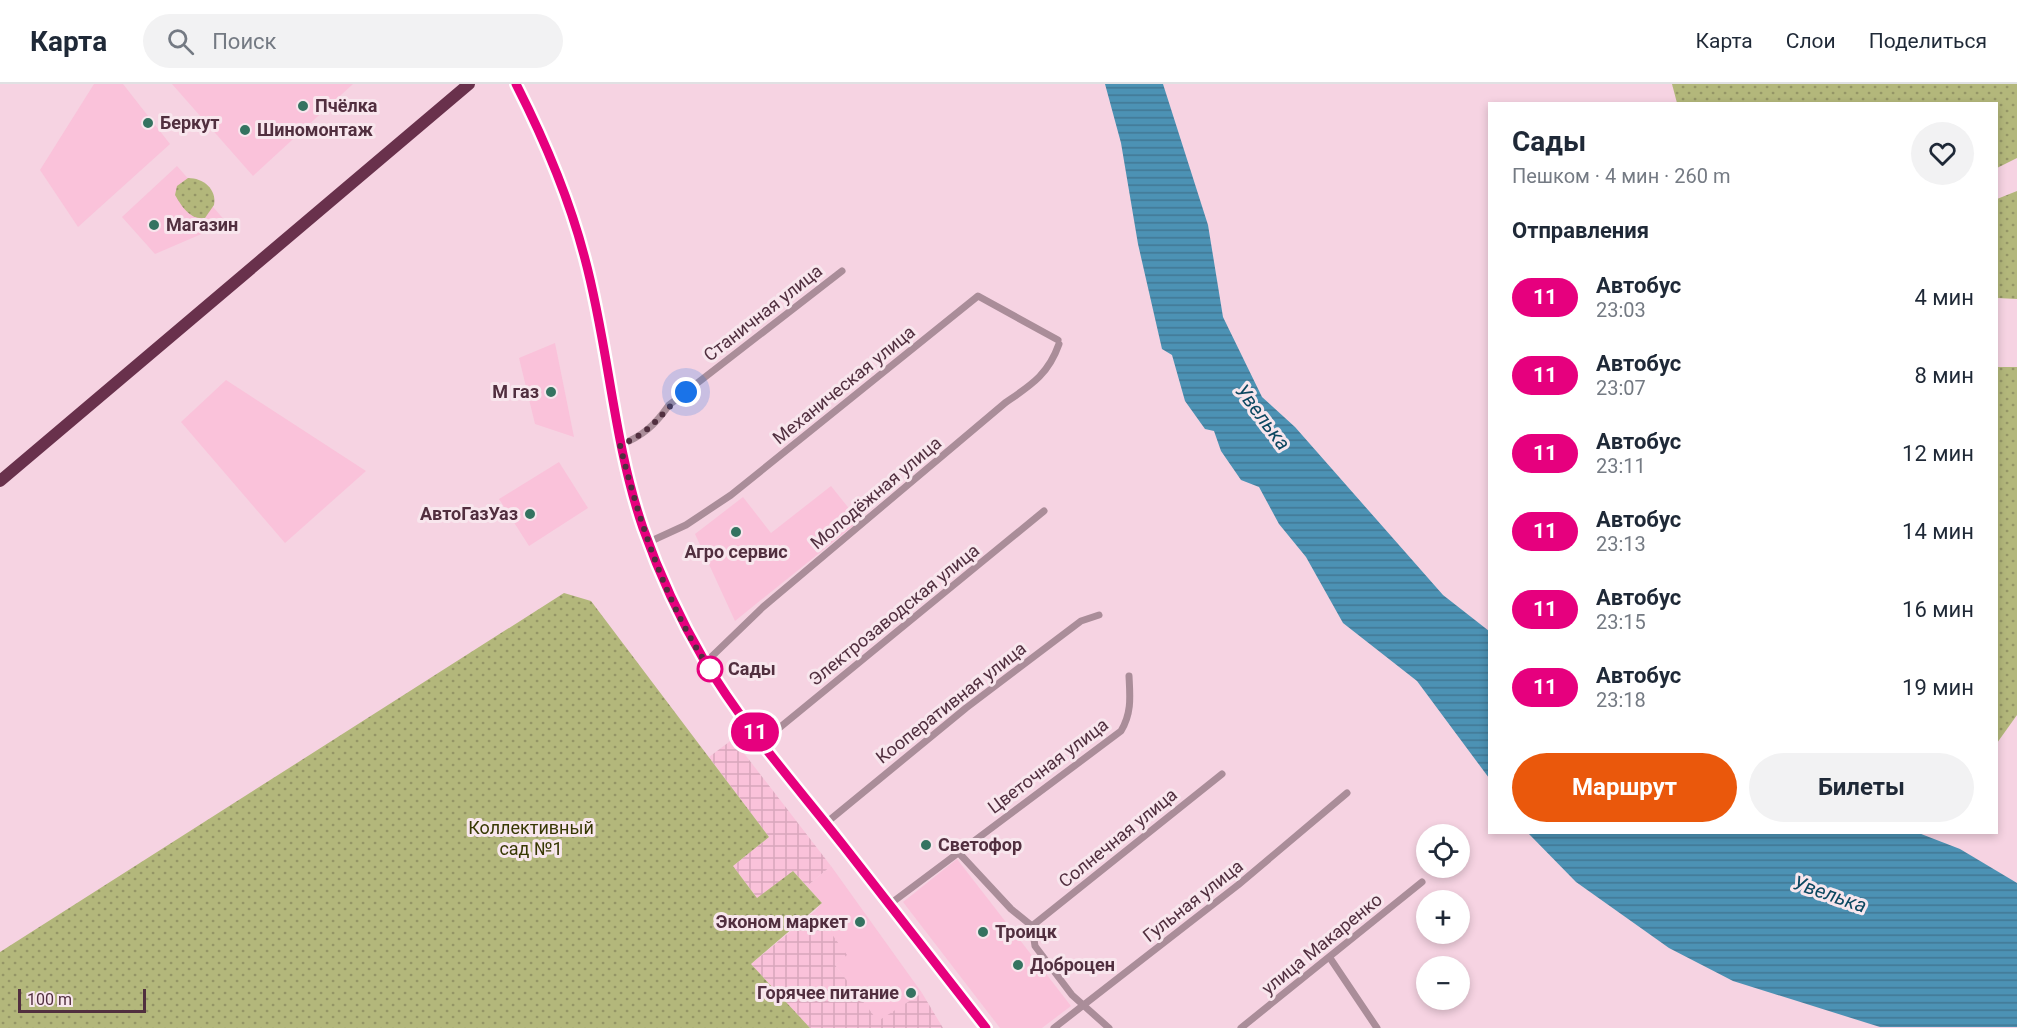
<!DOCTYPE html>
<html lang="ru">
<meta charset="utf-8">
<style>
:root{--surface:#fff;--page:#f2f2f3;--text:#1f2937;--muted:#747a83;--line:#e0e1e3;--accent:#ea580c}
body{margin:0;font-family:Roboto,sans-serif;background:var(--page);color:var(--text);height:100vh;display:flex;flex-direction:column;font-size:22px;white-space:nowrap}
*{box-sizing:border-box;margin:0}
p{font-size:20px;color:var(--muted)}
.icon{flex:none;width:33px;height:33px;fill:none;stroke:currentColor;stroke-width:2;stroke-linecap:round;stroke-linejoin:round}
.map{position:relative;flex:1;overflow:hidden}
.details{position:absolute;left:1488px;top:18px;width:510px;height:732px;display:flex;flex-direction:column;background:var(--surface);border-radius:0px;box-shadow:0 3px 9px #0003}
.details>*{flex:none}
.badge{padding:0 12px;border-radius:20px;font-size:21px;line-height:39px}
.tools{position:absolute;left:1416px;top:740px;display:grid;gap:12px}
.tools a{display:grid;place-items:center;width:54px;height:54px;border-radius:50%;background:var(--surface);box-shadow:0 3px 9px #0003;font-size:30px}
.scale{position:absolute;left:18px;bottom:15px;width:128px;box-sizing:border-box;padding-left:6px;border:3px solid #512f3f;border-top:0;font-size:16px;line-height:21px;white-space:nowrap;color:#512f3f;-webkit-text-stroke:4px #f8e6ed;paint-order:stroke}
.you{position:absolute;width:30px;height:30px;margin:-15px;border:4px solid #fff;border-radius:50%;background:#1a73e8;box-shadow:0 0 0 9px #1a73e833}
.map>.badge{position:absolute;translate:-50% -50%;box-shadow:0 0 0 3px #fff}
h2{padding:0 24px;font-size:22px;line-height:54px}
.round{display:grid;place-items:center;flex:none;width:63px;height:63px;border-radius:32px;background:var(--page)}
.headline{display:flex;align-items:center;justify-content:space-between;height:102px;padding:0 24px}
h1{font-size:28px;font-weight:700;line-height:45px}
.action{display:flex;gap:12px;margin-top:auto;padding:12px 24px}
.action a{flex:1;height:69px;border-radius:36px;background:var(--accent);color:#fff;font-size:24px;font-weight:700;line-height:69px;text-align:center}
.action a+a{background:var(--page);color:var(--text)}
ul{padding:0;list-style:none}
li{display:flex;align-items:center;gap:18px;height:78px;padding:0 24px}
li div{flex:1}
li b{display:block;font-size:22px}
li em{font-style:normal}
li .badge{min-width:66px;font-weight:700;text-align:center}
header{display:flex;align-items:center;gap:36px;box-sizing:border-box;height:84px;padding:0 30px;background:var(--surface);border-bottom:2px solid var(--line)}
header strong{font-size:28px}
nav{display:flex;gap:33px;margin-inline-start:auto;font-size:21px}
.search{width:420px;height:54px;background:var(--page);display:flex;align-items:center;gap:15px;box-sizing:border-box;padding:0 21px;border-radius:33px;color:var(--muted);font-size:22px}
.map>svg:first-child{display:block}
</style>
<header>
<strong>Карта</strong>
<div class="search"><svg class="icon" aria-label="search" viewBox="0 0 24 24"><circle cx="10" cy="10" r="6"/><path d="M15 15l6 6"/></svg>Поиск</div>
<nav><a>Карта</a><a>Слои</a><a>Поделиться</a></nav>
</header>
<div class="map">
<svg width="2017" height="944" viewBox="0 0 2017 944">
<defs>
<pattern id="industrial-grid" width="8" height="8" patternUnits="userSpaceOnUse" patternTransform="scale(1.5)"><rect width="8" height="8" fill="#fac2da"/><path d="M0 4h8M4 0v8" fill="none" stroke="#d8a7bc"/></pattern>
<pattern id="grass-dots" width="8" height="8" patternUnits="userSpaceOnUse" patternTransform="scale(1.5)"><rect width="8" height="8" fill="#b3b77b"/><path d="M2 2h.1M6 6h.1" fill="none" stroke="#949566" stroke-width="1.8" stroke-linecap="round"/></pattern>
<pattern id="water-rules" width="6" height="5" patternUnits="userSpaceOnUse" patternTransform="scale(1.5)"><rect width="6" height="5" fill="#4c92b4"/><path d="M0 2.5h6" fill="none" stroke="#427894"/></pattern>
</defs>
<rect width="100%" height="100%" fill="#f6d3e2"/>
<g fill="#fac2da">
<path d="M94,0H123L170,60L78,143L40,86Z"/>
<path d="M172,0H353L253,92Z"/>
<path d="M177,82L227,139L155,170L122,133Z"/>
<path d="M555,259L574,353L535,340L519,274Z"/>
<path d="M226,296L366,387L285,459L181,338Z"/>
<path d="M559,378L588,424L529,462L499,415Z"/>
<path d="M831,402L859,437L735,537L695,450L743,413L771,449Z"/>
<path d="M957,775L1071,922L1042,944H1000L903,818Z"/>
<path d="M831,782L922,909L878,938L835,881L846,871L815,827L822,819L807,802Z"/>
</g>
<g fill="url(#industrial-grid)">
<path d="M733,655L831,782L807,802L793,787L758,815L733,782L769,753L709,673Z"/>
<path d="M815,827L847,871L835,881L878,937L922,909L943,944H810L751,880Z"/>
</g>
<g fill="url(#grass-dots)">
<path d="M1672,0H2017V74L1997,84L1996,20L1677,19Z"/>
<path d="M188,94C203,94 217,105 214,121L205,134C190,136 182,123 175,111L177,102Z"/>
<path d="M2017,107V215L1997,214V115Z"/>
<path d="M1997,283H2017V631L1997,659Z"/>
<path d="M564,509L591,517L769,753L733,782L757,814L793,787L822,819L751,880L810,944H0V868Z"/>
</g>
<g fill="url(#water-rules)">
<path d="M1105,0H1163L1208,141L1223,233L1262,313L1295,343L1443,511L1489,547V694L1417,597L1343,539L1306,473L1279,440L1259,403L1241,396L1221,367L1214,347L1205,345L1185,317L1172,271L1162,265L1138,160L1121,59Z"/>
<path d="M1916,748L1960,765L2017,799V943H1880L1733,897L1669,864L1576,798L1528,749Z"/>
</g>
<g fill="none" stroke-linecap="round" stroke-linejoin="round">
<g stroke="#aa8d99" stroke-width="7">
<path d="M620,361C643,352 655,341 669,321L842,187"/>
<path d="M649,458L686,441L731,411L978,212L1058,256"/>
<path d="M705,579L763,523L1005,319C1031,301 1048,291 1059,260"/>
<path d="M762,658L1044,427"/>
<path d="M826,739L966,624L1081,537L1099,531"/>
<path d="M958,768L1011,825L1032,842L1035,862L1072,911L1109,944"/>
<path d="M890,820L1121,647C1132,629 1130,612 1129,592"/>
<path d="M1032,842L1222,690"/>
<path d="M1330,874L1377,944"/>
<path d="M1054,944L1238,801L1347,709"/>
<path d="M1241,944L1422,798"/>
</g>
<path stroke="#8f6678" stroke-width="9" d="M516,0C545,56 569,114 585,175C608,264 613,357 643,444C659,489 680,535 704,576C742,640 794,698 840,757C889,819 937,882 986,944"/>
<path stroke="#69314c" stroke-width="12" d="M0,397L469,0"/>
</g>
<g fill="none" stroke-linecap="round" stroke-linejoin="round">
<defs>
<path id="line" d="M516,0C545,57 569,113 585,175C609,264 613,357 643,444C659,489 680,535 704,576C743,642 796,701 843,761C891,822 938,883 986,944"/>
</defs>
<use href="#line" stroke="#fff" stroke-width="14"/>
<use href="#line" stroke="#e6007e" stroke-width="9"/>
<path stroke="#512f3f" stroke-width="6" stroke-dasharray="0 10.8" d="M686,308C659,329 655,347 620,361C638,434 667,524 710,585"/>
</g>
<g fill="#347360" stroke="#f8e6ed" stroke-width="2">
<circle cx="303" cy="22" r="6"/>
<circle cx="148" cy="39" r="6"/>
<circle cx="245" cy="46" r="6"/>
<circle cx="154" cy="141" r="6"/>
<circle cx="551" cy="308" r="6"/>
<circle cx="530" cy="430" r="6"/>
<circle cx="736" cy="448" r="6"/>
<circle cx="926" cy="761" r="6"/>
<circle cx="860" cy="838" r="6"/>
<circle cx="983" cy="848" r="6"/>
<circle cx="1018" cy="881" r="6"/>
<circle cx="911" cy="909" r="6"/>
</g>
<circle fill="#fff" stroke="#e6007e" stroke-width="3" cx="710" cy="585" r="12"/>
<g text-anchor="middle" stroke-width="6" stroke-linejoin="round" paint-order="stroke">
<g font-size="18" font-weight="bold" fill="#512f3f" stroke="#f8e6ed" text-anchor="start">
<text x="315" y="28">Пчёлка</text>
<text x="160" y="45">Беркут</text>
<text x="257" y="52">Шиномонтаж</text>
<text x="166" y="147">Магазин</text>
<text x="539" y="314" text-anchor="end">М газ</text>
<text x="518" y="436" text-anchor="end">АвтоГазУаз</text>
<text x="736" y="474" text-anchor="middle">Агро сервис</text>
<text x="938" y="767">Светофор</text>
<text x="848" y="844" text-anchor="end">Эконом маркет</text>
<text x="995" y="854">Троицк</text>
<text x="1030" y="887">Доброцен</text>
<text x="899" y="915" text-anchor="end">Горячее питание</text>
</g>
<g font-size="18" fill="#512f3f" stroke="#f8e6ed">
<text transform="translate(763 229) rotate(-38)" y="6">Станичная улица</text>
<text transform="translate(844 301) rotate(-39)" y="6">Механическая улица</text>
<text transform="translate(876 409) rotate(-40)" y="6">Молодёжная улица</text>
<text transform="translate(894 531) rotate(-39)" y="6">Электрозаводская улица</text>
<text transform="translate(951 619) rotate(-38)" y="6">Кооперативная улица</text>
<text transform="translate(1048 682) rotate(-37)" y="6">Цветочная улица</text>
<text transform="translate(1118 754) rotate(-39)" y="6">Солнечная улица</text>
<text transform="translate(1193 817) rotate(-38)" y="6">Гульная улица</text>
<text transform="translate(1322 860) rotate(-39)" y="6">улица Макаренко</text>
</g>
<g font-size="18" font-weight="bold" fill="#512f3f" stroke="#f8e6ed" text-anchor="start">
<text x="728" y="591">Сады</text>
</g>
<g font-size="18" fill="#373803" stroke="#f8e6ed">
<text x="531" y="750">Коллективный<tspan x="531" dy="21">сад №1</tspan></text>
</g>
<g font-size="20" font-style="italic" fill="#0c4760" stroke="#f8e6ed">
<text transform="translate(1263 333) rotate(53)" y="7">Увелька</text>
<text transform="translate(1830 810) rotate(19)" y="7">Увелька</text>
</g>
</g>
</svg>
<div class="tools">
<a><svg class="icon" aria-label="locate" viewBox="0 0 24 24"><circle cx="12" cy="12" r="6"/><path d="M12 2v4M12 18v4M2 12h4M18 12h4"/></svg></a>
<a>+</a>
<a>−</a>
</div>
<div class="scale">100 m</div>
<div class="you" style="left:686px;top:308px"></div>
<b class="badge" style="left:755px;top:648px;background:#e6007e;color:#fff">11</b>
<section class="details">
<div class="headline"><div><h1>Сады</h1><p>Пешком · 4 мин · 260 m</p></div><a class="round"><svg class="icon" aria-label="heart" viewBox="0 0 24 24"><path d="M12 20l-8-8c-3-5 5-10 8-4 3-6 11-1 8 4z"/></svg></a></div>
<h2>Отправления</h2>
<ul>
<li><span class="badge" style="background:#e6007e;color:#fff">11</span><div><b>Автобус</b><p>23:03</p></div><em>4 мин</em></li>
<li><span class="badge" style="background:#e6007e;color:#fff">11</span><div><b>Автобус</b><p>23:07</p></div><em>8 мин</em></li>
<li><span class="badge" style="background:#e6007e;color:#fff">11</span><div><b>Автобус</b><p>23:11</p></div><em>12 мин</em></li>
<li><span class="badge" style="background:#e6007e;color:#fff">11</span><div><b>Автобус</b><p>23:13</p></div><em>14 мин</em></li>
<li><span class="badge" style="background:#e6007e;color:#fff">11</span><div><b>Автобус</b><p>23:15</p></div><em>16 мин</em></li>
<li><span class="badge" style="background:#e6007e;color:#fff">11</span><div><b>Автобус</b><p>23:18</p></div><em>19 мин</em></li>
</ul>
<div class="action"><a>Маршрут</a><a>Билеты</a></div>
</section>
</div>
